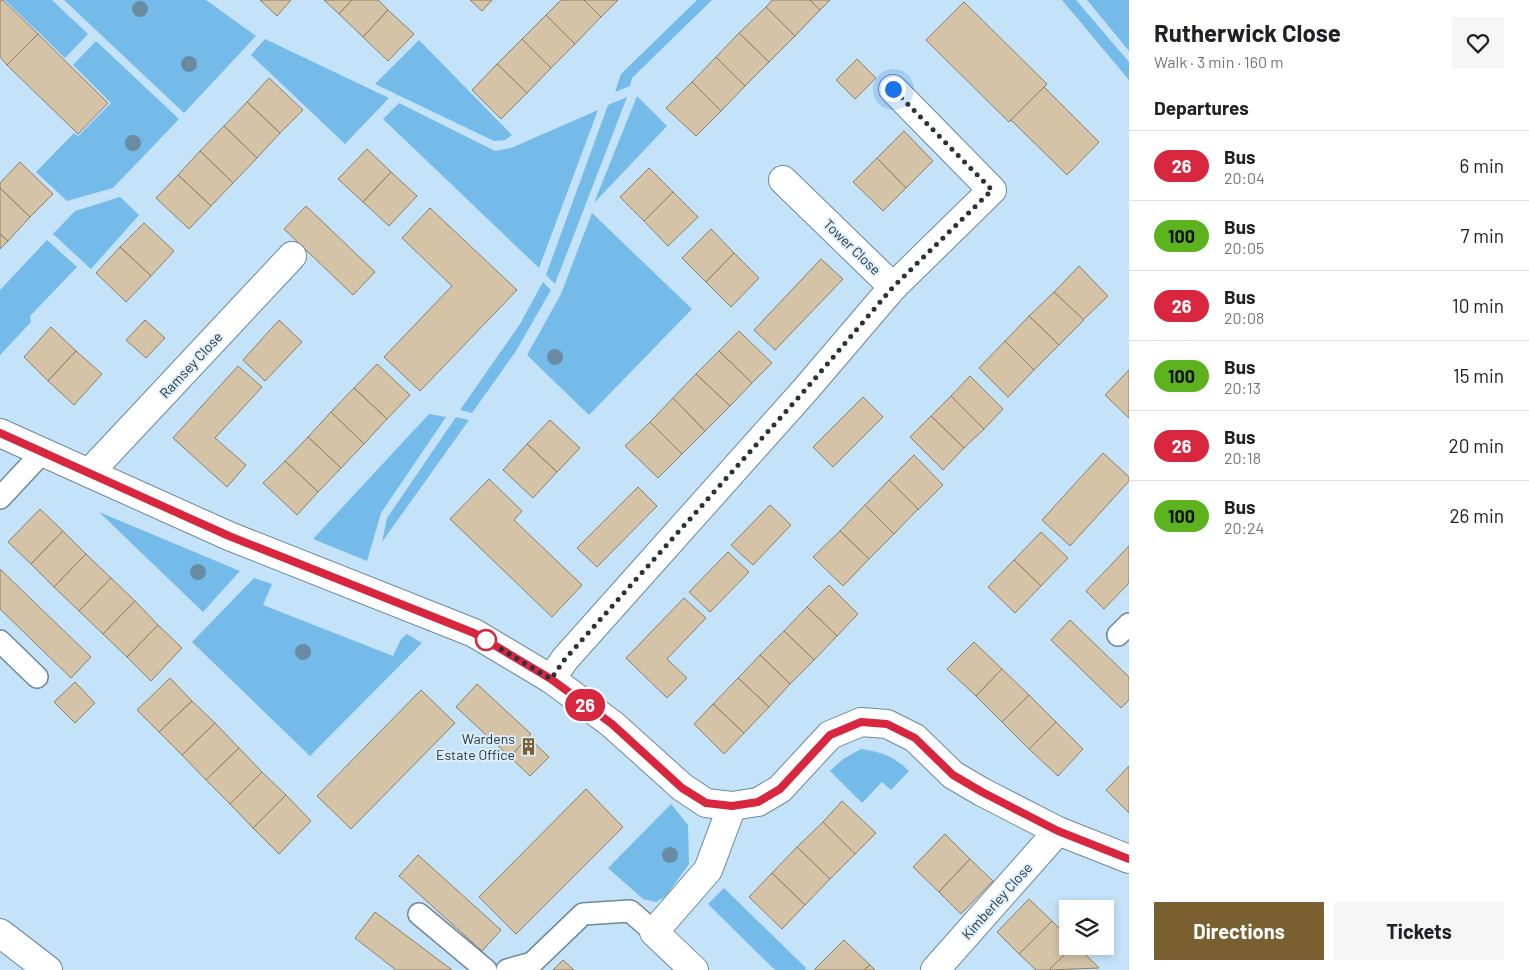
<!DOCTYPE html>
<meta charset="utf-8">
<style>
:root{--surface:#fff;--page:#f6f6f6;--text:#202124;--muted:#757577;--line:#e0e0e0;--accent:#7a5f31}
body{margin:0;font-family:Barlow,sans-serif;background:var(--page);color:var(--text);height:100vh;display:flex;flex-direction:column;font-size:19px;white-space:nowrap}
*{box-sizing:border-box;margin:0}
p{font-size:16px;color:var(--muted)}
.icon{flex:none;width:28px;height:28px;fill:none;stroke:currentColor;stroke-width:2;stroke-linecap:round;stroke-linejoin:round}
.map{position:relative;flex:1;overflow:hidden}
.sheet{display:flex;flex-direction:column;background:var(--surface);width:400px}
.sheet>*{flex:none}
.badge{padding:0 10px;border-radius:16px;font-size:18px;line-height:32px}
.tools{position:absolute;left:1059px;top:900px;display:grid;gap:10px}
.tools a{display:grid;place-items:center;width:55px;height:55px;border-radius:0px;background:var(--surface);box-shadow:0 2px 8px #0003;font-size:25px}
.you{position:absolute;width:25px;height:25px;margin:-12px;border:4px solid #fff;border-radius:50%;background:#1a73e8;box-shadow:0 0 0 8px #1a73e833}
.map>.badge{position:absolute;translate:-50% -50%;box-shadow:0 0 0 2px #fff}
h2{padding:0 25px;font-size:19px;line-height:45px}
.round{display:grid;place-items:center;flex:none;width:52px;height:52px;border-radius:0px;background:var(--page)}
.headline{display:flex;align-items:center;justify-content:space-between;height:85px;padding:0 25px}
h1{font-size:24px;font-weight:700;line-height:38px}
.action{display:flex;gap:10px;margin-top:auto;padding:10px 25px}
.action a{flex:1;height:58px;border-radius:0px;background:var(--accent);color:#fff;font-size:20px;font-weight:700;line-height:58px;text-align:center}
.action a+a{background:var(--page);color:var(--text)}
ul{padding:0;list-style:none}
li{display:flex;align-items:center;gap:15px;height:70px;padding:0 25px;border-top:1px solid var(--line)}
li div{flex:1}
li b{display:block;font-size:19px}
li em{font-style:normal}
li .badge{min-width:55px;font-weight:700;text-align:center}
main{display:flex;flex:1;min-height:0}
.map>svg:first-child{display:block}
</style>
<main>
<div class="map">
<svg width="1129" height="970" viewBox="0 0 1129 970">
<rect width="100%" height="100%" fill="#c5e3f8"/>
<g fill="#74bbea">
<path d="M5,0H52L88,34L65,58Z"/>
<path d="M64,0H206L256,36L184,113Z"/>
<path d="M697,0H712L632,78L630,86L615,92L621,74Z"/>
<path d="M1062,0H1076L1129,62V80Z"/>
<path d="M1087,0H1129V51Z"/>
<path d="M265,39L389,98L345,144L251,55Z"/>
<path d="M419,40L512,135L505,140L494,141L375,84Z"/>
<path d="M96,41L179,119L113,188L67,201L36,172L74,133L78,136L111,103L73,65Z"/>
<path d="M637,96L667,126L594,203Z"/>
<path d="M627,97L555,284L546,275L608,105Z"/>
<path d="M399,103L495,151L511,148L598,110L539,268L383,119Z"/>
<path d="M120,197L139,215L91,269L53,234L75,211Z"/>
<path d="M592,213L692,309L589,415L527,355L561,294Z"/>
<path d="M47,240L77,267L30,316L31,322L0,355V290Z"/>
<path d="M543,282L551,290L516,351L472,413L460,410L520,324Z"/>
<path d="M429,414L446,417L381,513L367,561L313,539Z"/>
<path d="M456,417L469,420L382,542L387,518Z"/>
<path d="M99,512L240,571L203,612Z"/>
<path d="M254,578L272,584L263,605L393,656L401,639L407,634L422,643L310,756L192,642Z"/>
<path d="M861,749C882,752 895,757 909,771L891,790L882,782L862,803L830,771L843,759Z"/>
<path d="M671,804L688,825L689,864L666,896L656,902L643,899L608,868Z"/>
<path d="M724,888L806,968L805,970H775L708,904Z"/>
</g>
<g fill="#d5c3a7" stroke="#8e7e64">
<path d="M0,0H3L38,34L7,65L0,57Z"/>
<path d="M260,0H291L277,16Z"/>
<path d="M324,0H352L339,14Z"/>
<path d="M352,0H378L388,10L363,37L339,14Z"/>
<path d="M470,0H492L482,11Z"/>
<path d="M561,0H584L601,17L575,44L546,15Z"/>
<path d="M584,0H618L601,17Z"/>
<path d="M772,0H810L820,10L795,36L766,7Z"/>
<path d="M810,0H830L820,10Z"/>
<path d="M964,2L1047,84L1009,122L926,40Z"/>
<path d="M766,7L795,36L769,62L739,33Z"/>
<path d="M388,10L414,34L388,61L363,37Z"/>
<path d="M546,15L575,44L551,68L522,39Z"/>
<path d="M739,33L769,62L745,86L716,57Z"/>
<path d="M38,34L108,103L78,134L7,65Z"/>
<path d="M522,39L551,68L527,93L497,64Z"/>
<path d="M716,57L745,86L721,111L692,82Z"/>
<path d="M857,59L876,78L855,99L836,80Z"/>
<path d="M497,64L527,93L501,119L472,90Z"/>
<path d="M269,78L303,110L280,133L247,102Z"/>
<path d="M692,82L721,111L696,136L666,108Z"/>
<path d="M1044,87L1099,142L1067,175L1011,120Z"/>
<path d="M247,102L280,133L257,158L224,126Z"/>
<path d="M224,126L257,158L233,183L200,151Z"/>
<path d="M904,131L933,161L906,188L877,158Z"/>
<path d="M367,149L391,172L363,202L338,179Z"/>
<path d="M200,151L233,183L211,206L178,175Z"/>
<path d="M877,158L906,188L883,211L853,182Z"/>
<path d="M20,162L53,194L30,217L0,188V183Z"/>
<path d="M649,168L673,192L644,221L620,197Z"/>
<path d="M391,172L417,196L389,226L363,202Z"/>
<path d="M178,175L211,206L189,229L156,198Z"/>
<path d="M0,188L30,217L8,241L0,234Z"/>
<path d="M673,192L698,217L668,246L644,221Z"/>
<path d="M306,206L375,272L353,295L284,229Z"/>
<path d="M430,208L517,290L420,391L384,357L452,286L402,238Z"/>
<path d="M144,223L174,251L151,276L120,247Z"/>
<path d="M711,229L734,253L706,282L682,258Z"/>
<path d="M0,234L8,241L0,249Z"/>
<path d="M120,247L151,276L126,302L96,273Z"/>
<path d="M734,253L759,278L731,307L706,282Z"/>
<path d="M821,259L843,279L775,350L754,330Z"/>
<path d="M1079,266L1108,296L1083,320L1054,292Z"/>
<path d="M1054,292L1084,320L1059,345L1029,316Z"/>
<path d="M1029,316L1059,345L1034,370L1005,341Z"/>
<path d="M145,320L165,338L146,358L126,340Z"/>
<path d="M279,320L302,342L265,381L243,360Z"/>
<path d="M51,327L76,351L48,381L24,357Z"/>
<path d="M739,331L772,363L752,383L719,351Z"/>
<path d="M1005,341L1034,370L1008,397L979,368Z"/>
<path d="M76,351L102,374L74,405L48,381Z"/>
<path d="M719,351L752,383L730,406L696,374Z"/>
<path d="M377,364L410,395L387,419L354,388Z"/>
<path d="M238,366L262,387L215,438L246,465L227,487L173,438Z"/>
<path d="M1129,370V418L1105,395Z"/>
<path d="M696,374L730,406L705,431L673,398Z"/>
<path d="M970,376L1003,409L984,429L951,396Z"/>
<path d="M354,388L387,419L364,444L331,412Z"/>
<path d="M951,396L984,429L964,448L931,416Z"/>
<path d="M863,397L883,417L833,467L813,447Z"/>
<path d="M673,398L705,431L682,454L650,422Z"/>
<path d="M331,412L364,444L341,468L308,437Z"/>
<path d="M931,416L964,448L943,470L910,437Z"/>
<path d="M550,420L580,448L557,472L527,444Z"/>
<path d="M650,422L682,454L658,478L625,446Z"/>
<path d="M308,437L341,468L318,492L285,461Z"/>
<path d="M527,444L557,472L533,498L503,470Z"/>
<path d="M1103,453L1129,477V481L1070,546L1042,520Z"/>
<path d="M914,455L943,485L918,510L889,480Z"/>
<path d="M285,461L318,492L297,515L263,483Z"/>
<path d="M489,479L522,511L514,520L582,585L552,617L450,519Z"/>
<path d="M889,480L918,509L894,534L865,505Z"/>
<path d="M638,487L657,506L597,567L577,548Z"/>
<path d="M770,505L791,525L753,565L731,545Z"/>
<path d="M865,505L894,534L869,559L840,531Z"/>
<path d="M40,509L63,531L31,564L8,542Z"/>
<path d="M63,531L86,554L54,587L31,564Z"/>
<path d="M840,531L869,559L843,586L813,557Z"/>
<path d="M1041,532L1068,558L1041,586L1014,560Z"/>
<path d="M1129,546V583L1104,609L1086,591Z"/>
<path d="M728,552L749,572L710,612L689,592Z"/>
<path d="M86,554L111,578L79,611L54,587Z"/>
<path d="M1014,560L1041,586L1015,613L988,587Z"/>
<path d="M0,569L91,657L71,678L0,609Z"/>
<path d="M111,578L135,601L103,634L79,611Z"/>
<path d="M829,585L858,614L837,636L807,607Z"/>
<path d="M684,598L706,618L667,659L687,678L667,698L626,658Z"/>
<path d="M135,601L158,625L127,657L103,634Z"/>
<path d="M807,607L837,636L814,660L784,631Z"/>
<path d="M1070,620L1129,677V700L1121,708L1051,640Z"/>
<path d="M158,625L182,648L151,681L127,657Z"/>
<path d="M784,631L814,660L790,684L760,655Z"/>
<path d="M974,642L1002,669L976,696L947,669Z"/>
<path d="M760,655L790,684L769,707L738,678Z"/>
<path d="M1002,669L1029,695L1002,722L976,696Z"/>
<path d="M170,678L192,701L159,732L137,710Z"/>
<path d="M738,678L769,707L744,733L713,704Z"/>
<path d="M75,682L95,703L75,723L54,702Z"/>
<path d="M477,684L531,734L510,757L456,707Z"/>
<path d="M421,690L455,723L351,829L317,796Z"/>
<path d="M1029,695L1056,722L1029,749L1002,722Z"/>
<path d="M192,701L215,723L182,755L159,732Z"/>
<path d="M713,704L744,733L724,754L694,724Z"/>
<path d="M1056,722L1083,749L1058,776L1029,749Z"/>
<path d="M215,723L239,748L206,780L182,755Z"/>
<path d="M528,737L549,757L530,776L510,757Z"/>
<path d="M239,748L262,772L230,804L206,780Z"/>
<path d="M1129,766V813L1106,790Z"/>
<path d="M262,772L286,795L253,828L230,804Z"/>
<path d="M586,789L623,827L516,934L479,897Z"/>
<path d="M286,795L311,821L279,854L253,828Z"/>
<path d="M842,801L876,833L855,854L823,822Z"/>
<path d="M823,822L855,854L830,879L797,847Z"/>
<path d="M945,834L970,859L939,892L913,867Z"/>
<path d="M797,847L830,879L805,905L772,873Z"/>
<path d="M418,855L501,930L482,951L399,876Z"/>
<path d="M970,859L993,881L961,914L939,892Z"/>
<path d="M772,873L805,905L782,929L749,897Z"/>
<path d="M1029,899L1052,921L1019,954L997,932Z"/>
<path d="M375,912L452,970H396L355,938Z"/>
<path d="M1052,921L1068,937V946H1073L1049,970H1036L1019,954Z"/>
<path d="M844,940L870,965L864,970H814Z"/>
<path d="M1073,946H1077L1099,968L1049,970Z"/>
<path d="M563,960L574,970H553Z"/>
<path d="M870,965L875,970H864Z"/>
</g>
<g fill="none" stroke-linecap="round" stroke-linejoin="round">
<defs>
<g id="lane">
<path d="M0,498L42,453"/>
<path d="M1118,635L1129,624"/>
<path d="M0,641L37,677"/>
<path d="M419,914L486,970"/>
<path d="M507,970L532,963L583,914L630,911L654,932"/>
</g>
<g id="street">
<path d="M783,180L893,287"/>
<path d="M0,433L229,536L474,633L551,679L612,724L682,787L706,803L732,806L758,802L780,789L830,735L861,722L887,724L915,738L953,775L982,792L1058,831L1129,859"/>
<path d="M89,473L292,256"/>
<path d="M551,679L565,659L806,389L893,287L992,190L893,89"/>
<path d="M0,933L48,970"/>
<path d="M694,970L654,932L708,870L732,806"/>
<path d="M935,970L1058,831"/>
</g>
</defs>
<use href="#lane" stroke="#6d889b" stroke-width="24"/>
<use href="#street" stroke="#6d889b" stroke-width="30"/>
<use href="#lane" stroke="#fff" stroke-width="21"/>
<use href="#street" stroke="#fff" stroke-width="28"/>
</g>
<g fill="#6a8ca2">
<circle cx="140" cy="9" r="8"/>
<circle cx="189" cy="64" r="8"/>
<circle cx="133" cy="143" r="8"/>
<circle cx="555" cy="357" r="8"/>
<circle cx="198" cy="572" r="8"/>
<circle cx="303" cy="652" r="8"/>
<circle cx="670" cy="855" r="8"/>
</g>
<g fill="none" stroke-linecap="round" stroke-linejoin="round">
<defs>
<path id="line" d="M0,433L229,536L474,633L551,679L612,724L682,788L706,803L732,806L758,802L780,789L830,735L861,722L887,724L915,738L953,775L982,792L1058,831L1129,859"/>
</defs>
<use href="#line" stroke="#fff" stroke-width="11"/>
<use href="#line" stroke="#d7263d" stroke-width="8"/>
<path stroke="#28343c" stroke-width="5" stroke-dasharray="0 9" d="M486,640L551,679L565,659L806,389L893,287L992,190L893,89"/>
</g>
<defs>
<symbol id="building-bare" viewBox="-9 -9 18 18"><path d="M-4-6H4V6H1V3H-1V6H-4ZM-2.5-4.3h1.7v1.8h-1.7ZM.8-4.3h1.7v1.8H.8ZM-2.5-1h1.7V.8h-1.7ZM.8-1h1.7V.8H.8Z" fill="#7a5f31" stroke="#ddeefb" stroke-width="2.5" paint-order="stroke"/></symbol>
</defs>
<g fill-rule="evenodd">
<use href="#building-bare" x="516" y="734" width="25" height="25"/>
</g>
<circle fill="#fff" stroke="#d7263d" stroke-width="2.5" cx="486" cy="640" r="10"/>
<g text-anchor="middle" stroke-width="4" stroke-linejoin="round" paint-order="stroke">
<g font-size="14" fill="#28343c" stroke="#ddeefb">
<text transform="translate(852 247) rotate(44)" y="5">Tower Close</text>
<text transform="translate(191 365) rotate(-47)" y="5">Ramsey Close</text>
<text transform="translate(997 901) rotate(-48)" y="5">Kimberley Close</text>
</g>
<g font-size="14" fill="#28343c" stroke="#ddeefb" text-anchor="end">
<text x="515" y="744">Wardens<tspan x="515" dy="16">Estate Office</tspan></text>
</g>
</g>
</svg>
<div class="tools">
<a><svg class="icon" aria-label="layers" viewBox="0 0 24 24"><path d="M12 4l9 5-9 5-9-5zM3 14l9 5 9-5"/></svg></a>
</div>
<div class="you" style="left:893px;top:89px"></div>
<b class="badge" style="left:585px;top:705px;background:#d7263d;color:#fff">26</b>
</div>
<section class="sheet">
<div class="headline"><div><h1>Rutherwick Close</h1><p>Walk · 3 min · 160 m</p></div><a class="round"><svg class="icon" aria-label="heart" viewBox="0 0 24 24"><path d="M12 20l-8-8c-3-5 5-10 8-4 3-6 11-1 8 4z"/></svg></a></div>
<h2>Departures</h2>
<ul>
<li><span class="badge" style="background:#d7263d;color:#fff">26</span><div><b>Bus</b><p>20:04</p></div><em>6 min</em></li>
<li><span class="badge" style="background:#5cb31e;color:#111">100</span><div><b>Bus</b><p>20:05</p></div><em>7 min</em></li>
<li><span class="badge" style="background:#d7263d;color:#fff">26</span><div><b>Bus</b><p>20:08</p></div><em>10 min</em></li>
<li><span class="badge" style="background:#5cb31e;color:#111">100</span><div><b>Bus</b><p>20:13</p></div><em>15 min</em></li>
<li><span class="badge" style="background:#d7263d;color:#fff">26</span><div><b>Bus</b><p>20:18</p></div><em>20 min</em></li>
<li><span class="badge" style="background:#5cb31e;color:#111">100</span><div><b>Bus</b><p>20:24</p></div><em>26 min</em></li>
</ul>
<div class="action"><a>Directions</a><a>Tickets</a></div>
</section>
</main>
